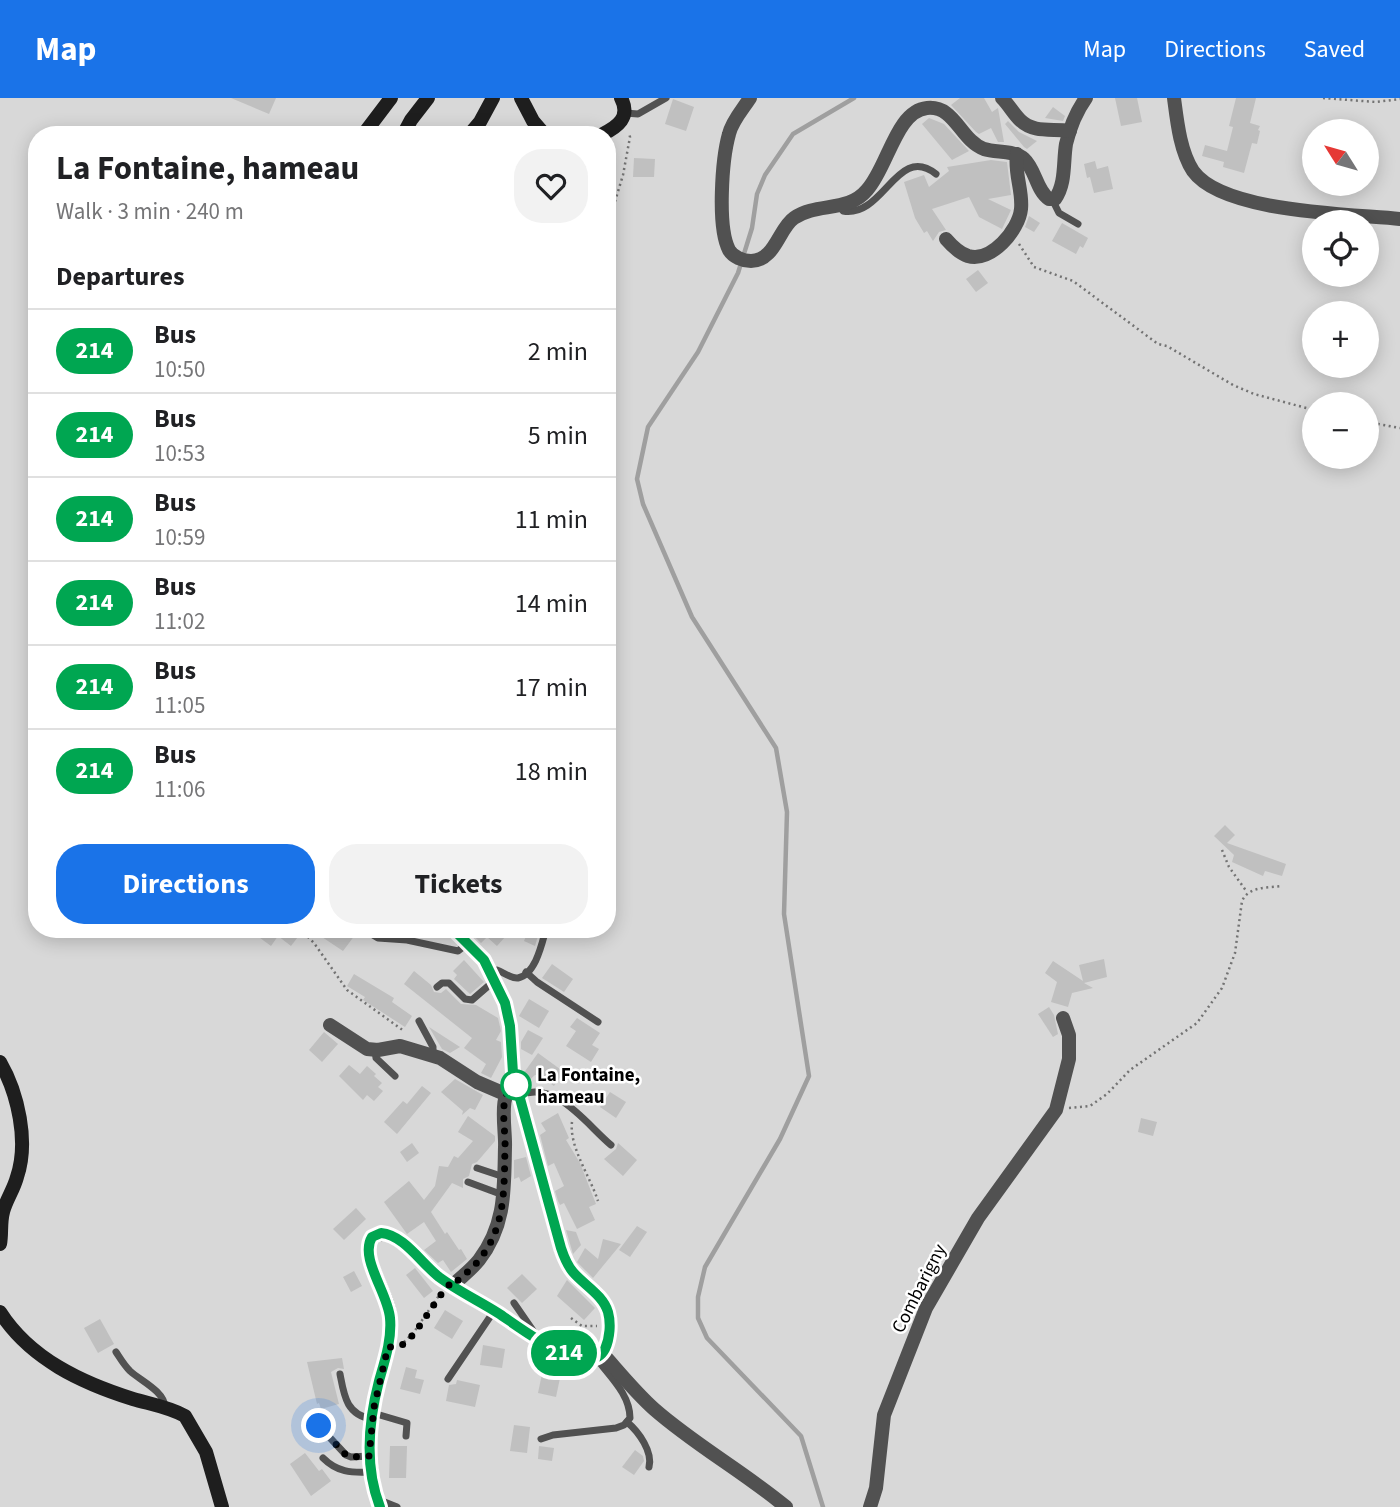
<!DOCTYPE html>
<meta charset="utf-8">
<style>
:root{--surface:#fff;--page:#f2f2f2;--text:#202124;--muted:#757577;--line:#e0e0e0;--accent:#1a73e8}
body{margin:0;font-family:"Source Sans 3",sans-serif;background:var(--page);color:var(--text);height:100vh;display:flex;flex-direction:column;font-size:26px;white-space:nowrap}
*{box-sizing:border-box;margin:0}
p{font-size:23px;color:var(--muted)}
.icon{flex:none;width:38px;height:38px;fill:none;stroke:currentColor;stroke-width:2;stroke-linecap:round;stroke-linejoin:round}
.map{position:relative;flex:1;overflow:hidden}
.panel{position:absolute;left:28px;top:28px;width:588px;height:812px;display:flex;flex-direction:column;background:var(--surface);border-radius:28px;box-shadow:0 4px 18px #0003}
.panel>*{flex:none}
.badge{padding:0 14px;border-radius:23px;font-size:24px;line-height:46px}
.needle{width:46px;rotate:307deg}
.buttons{position:absolute;left:1302px;top:21px;display:grid;gap:14px}
.buttons a{display:grid;place-items:center;width:77px;height:77px;border-radius:50%;background:var(--surface);box-shadow:0 4px 18px #0003;font-size:35px}
.you{position:absolute;width:35px;height:35px;margin:-18px;border:5px solid #fff;border-radius:50%;background:#1a73e8;box-shadow:0 0 0 10px #1a73e833}
.map>.badge{position:absolute;translate:-50% -50%;box-shadow:0 0 0 4px #fff}
h2{padding:0 28px;font-size:26px;line-height:63px}
.round{display:grid;place-items:center;flex:none;width:74px;height:74px;border-radius:28px;background:var(--page)}
.overview{display:flex;align-items:center;justify-content:space-between;height:119px;padding:0 28px}
h1{font-size:33px;font-weight:700;line-height:52px}
.cta{display:flex;gap:14px;margin-top:auto;padding:14px 28px}
.cta a{flex:1;height:80px;border-radius:28px;background:var(--accent);color:#fff;font-size:28px;font-weight:700;line-height:80px;text-align:center}
.cta a+a{background:var(--page);color:var(--text)}
ul{padding:0;list-style:none}
li{display:flex;align-items:center;gap:21px;height:84px;padding:0 28px;border-top:2px solid var(--line)}
li div{flex:1}
li b{display:block;font-size:26px}
li em{font-style:normal}
li .badge{min-width:77px;font-weight:700;text-align:center}
header{display:flex;align-items:center;gap:42px;box-sizing:border-box;height:98px;padding:0 35px;background:var(--accent);color:#fff}
header strong{font-size:33px}
nav{display:flex;gap:38px;margin-inline-start:auto;font-size:24px}
.map>svg:first-child{display:block}
</style>
<header>
<strong>Map</strong>
<nav><a>Map</a><a>Directions</a><a>Saved</a></nav>
</header>
<div class="map">
<svg width="1400" height="1409" viewBox="0 0 1400 1409">
<rect width="100%" height="100%" fill="#fff"/>
<path fill="#d8d8d8" fill-rule="evenodd" d="M0,0H1400V1409H0ZM1314,33H1367V86H1314ZM37,37H607V831H37ZM1314,124H1367V177H1314ZM1314,215H1367V268H1314ZM1314,306H1367V359H1314Z"/>
<g fill="none" stroke-linecap="round" stroke-linejoin="round">
<path stroke="#9f9f9f" stroke-width="4.5" d="M823,1409L801,1338L707,1240L698,1220V1199L705,1169L780,1041L809,978L784,816L787,714L776,650L692,519L643,406L637,381L648,329L698,254L738,175L752,130L757,96L765,77L793,36L854,0"/>
</g>
<g fill="#c0c0c0">
<path d="M231,0H276L269,16Z"/>
<path d="M960,0H984L992,14L998,10L1004,44H998L991,30L979,36L976,34L951,7Z"/>
<path d="M1115,0H1137L1142,24L1121,28Z"/>
<path d="M1236,0H1256L1250,25L1260,28L1258,32L1260,33L1257,46L1252,45L1244,75L1223,69L1224,64L1202,58L1205,47L1227,53L1233,29L1229,28Z"/>
<path d="M673,1L694,9L686,33L665,26Z"/>
<path d="M1053,9L1065,18L1063,23L1045,20Z"/>
<path d="M929,20L944,26L969,53L952,62L922,26Z"/>
<path d="M1008,23L1019,34L1037,43L1027,51L1024,49L1005,26Z"/>
<path d="M634,60L655,61L654,79H633Z"/>
<path d="M991,62L1007,64L1011,97L988,101L1011,112L1002,131L979,119L969,99L932,111L946,132L939,134L933,143L927,133L924,135L915,120L904,84L924,77L929,89L949,73L947,69Z"/>
<path d="M1095,63L1097,71L1108,68L1113,91L1094,95L1090,79L1087,80L1084,66Z"/>
<path d="M1029,118L1040,125L1034,134L1025,129Z"/>
<path d="M1062,125L1088,140L1083,150L1080,148L1076,156L1052,143Z"/>
<path d="M978,172L988,185L976,194L966,181Z"/>
<path d="M1225,727L1235,737L1227,745L1286,766L1282,778L1265,773L1263,778L1232,764L1234,757L1214,738Z"/>
<path d="M248,831H304L291,848L278,838L271,848Z"/>
<path d="M327,831H347L355,837L343,853L322,839Z"/>
<path d="M467,831H497L505,839L497,848L487,839L481,845Z"/>
<path d="M529,831H540L535,848L524,843Z"/>
<path d="M1104,861L1107,879L1084,885L1093,890L1072,895L1068,909L1051,904L1057,884L1045,875L1053,863L1083,883L1079,867Z"/>
<path d="M464,862L484,884L470,896L454,881L457,877L453,873Z"/>
<path d="M552,866L573,881L564,894L542,880Z"/>
<path d="M414,873L431,887L434,894L441,895L446,891L461,906L476,907L498,920L501,933L496,942L501,944L502,959L491,980L481,975L486,966L464,950L472,940L404,886Z"/>
<path d="M354,876L394,900L392,904L412,918L405,929L363,902L365,899L347,888Z"/>
<path d="M529,901L549,913L539,930L519,918Z"/>
<path d="M1049,909L1054,917L1058,936L1053,939L1038,916Z"/>
<path d="M577,920L600,935L592,947L599,951L591,964L566,948L576,933L570,929Z"/>
<path d="M429,929L460,949L450,955L442,951Z"/>
<path d="M528,932L543,940L532,957L521,951V944Z"/>
<path d="M324,934L338,946L322,964L309,952Z"/>
<path d="M538,955L564,974L554,988L538,977H535L526,985L523,976Z"/>
<path d="M349,967L360,976L367,968L376,976L374,978L382,985L378,989L383,993L374,1003L367,997L363,1002L339,978Z"/>
<path d="M455,981L483,997L475,1012L470,1010L462,1017L463,1013L441,994Z"/>
<path d="M422,988L431,995L397,1036L384,1024L403,1003L407,1006Z"/>
<path d="M610,994L626,1004L616,1020L600,1009Z"/>
<path d="M558,1015L569,1040L566,1042L580,1065L596,1106L589,1109L595,1122L577,1131L564,1105L560,1107L558,1103L555,1093L564,1088L554,1065L548,1068L540,1037L546,1033L541,1025Z"/>
<path d="M468,1018L495,1038V1043L477,1064L472,1066L469,1078L463,1081V1090L452,1085L431,1114L445,1136L447,1134L459,1152L461,1151L467,1161L451,1174L443,1162L438,1165L424,1152L436,1143L424,1124L407,1136L384,1104L409,1083L424,1102L435,1088L439,1068L448,1069L454,1058L458,1060L473,1043L458,1034Z"/>
<path d="M1141,1020L1157,1024L1153,1038L1138,1034Z"/>
<path d="M412,1045L419,1055L407,1064L400,1054Z"/>
<path d="M618,1045L637,1062L623,1078L604,1061L616,1051Z"/>
<path d="M526,1059L531,1078L521,1084L519,1079L514,1081V1062Z"/>
<path d="M356,1110L366,1121L344,1142L333,1131Z"/>
<path d="M637,1128L647,1134L630,1159L619,1152Z"/>
<path d="M566,1132L576,1134L581,1147L573,1156Z"/>
<path d="M603,1141L621,1146L593,1180L577,1164L585,1150L598,1161Z"/>
<path d="M415,1170L433,1193L424,1200L406,1177Z"/>
<path d="M354,1173L362,1188L351,1194L343,1179Z"/>
<path d="M522,1176L537,1191L522,1205L507,1190Z"/>
<path d="M567,1182L595,1210L584,1222L557,1198Z"/>
<path d="M445,1212L463,1223L452,1241L434,1230Z"/>
<path d="M100,1221L114,1246L98,1255L84,1230Z"/>
<path d="M483,1247L505,1251L502,1270L480,1267Z"/>
<path d="M342,1260L344,1271L338,1270L331,1274L339,1306L321,1311L319,1305L317,1306L307,1264Z"/>
<path d="M406,1269L417,1272L415,1280L424,1282L420,1296L400,1291Z"/>
<path d="M542,1276L560,1280L556,1299L538,1295Z"/>
<path d="M457,1282L480,1287L475,1309L446,1303L449,1287L456,1286Z"/>
<path d="M514,1327L530,1329L527,1355L510,1353Z"/>
<path d="M390,1348H407L406,1380H389Z"/>
<path d="M539,1348L554,1350L552,1363L538,1361Z"/>
<path d="M635,1352L643,1358L644,1363L634,1377L622,1369Z"/>
<path d="M305,1355L319,1373L322,1371L331,1383L311,1398L290,1366Z"/>
</g>
<g fill="none" stroke-linecap="round" stroke-linejoin="round">
<g stroke="#737373" stroke-width="2.5" stroke-dasharray="2 3.5" stroke-linecap="butt">
<path d="M1323,0L1376,4L1400,1"/>
<path d="M607,130L623,77L630,39L629,35"/>
<path d="M1019,146L1034,169L1073,183L1158,246L1167,248L1233,287L1254,296L1314,312"/>
<path d="M1367,324L1400,330"/>
<path d="M1222,752L1229,769L1247,794"/>
<path d="M300,831L314,845L347,892L404,933"/>
<path d="M1069,1010L1090,1008L1107,996L1130,972L1197,925L1222,890L1235,855L1242,803C1249,788 1267,790 1282,788"/>
<path d="M572,1024C569,1049 590,1078 598,1103"/>
<path d="M571,1220L582,1228H597"/>
<path d="M404,1244L414,1234L440,1196"/>
</g>
<g stroke="#515151" stroke-width="7">
<path d="M625,15L638,16L666,0"/>
<path d="M1052,101L1059,115L1078,126"/>
<path d="M840,109L843,113C884,120 897,45 936,76"/>
<path d="M363,831L378,840L407,842L458,853L467,846"/>
<path d="M491,874L497,872C503,874 511,881 518,880C536,876 542,845 546,831"/>
<path d="M526,874L537,884L598,924"/>
<path d="M437,889L442,885H449L465,901L472,902L494,883"/>
<path d="M419,923L433,949V953"/>
<path d="M375,952L376,960L395,978"/>
<path d="M520,997C556,982 586,1026 611,1047"/>
<path d="M477,1070L504,1079"/>
<path d="M468,1084L503,1097"/>
<path d="M514,1205L534,1234"/>
<path d="M116,1254C120,1260 124,1267 130,1273C141,1283 164,1293 165,1309"/>
<path d="M340,1276C344,1297 346,1317 372,1321"/>
<path d="M448,1281L494,1213"/>
<path d="M373,1315L407,1325L406,1338"/>
<path d="M627,1324C639,1334 653,1354 649,1369"/>
<path d="M319,1328L346,1357L351,1359L369,1358"/>
<path d="M541,1341L553,1337L616,1330L624,1327L630,1320C630,1296 609,1278 596,1260"/>
<path d="M323,1360C337,1374 351,1375 370,1374"/>
<path d="M379,1404L382,1403L397,1409"/>
</g>
<g stroke="#515151" stroke-width="14">
<path d="M750,0C743,11 732,23 729,36C722,61 717,129 729,152C733,159 743,163 751,163C775,163 779,130 794,120C817,104 848,115 867,92C888,69 896,13 927,10C955,7 960,42 984,51C996,55 1015,52 1024,61C1036,72 1036,92 1049,101H1055C1066,86 1063,64 1066,46C1070,29 1076,14 1086,0"/>
<path d="M1002,0C1009,7 1013,15 1020,22C1034,36 1053,30 1070,33"/>
<path d="M1174,0C1177,23 1180,53 1193,73C1223,115 1352,116 1400,121"/>
<path d="M946,141C952,148 959,155 968,158C991,165 1019,132 1021,111C1023,93 1014,75 1017,56"/>
<path d="M330,927L367,951L378,952L400,948L440,960L477,984L505,996"/>
<path d="M452,1188C461,1179 471,1172 479,1162C506,1127 504,1091 505,1049C506,1032 497,993 516,985"/>
<path d="M602,1255C619,1274 635,1294 654,1311C695,1347 744,1374 786,1409"/>
<path d="M870,1409L876,1390L884,1317L926,1210L978,1120L1056,1012L1069,961V937L1063,920"/>
</g>
<g stroke="#1e1e1e" stroke-width="14">
<path d="M521,0L533,23L545,37"/>
<path d="M363,37L391,0"/>
<path d="M403,37L411,22L428,0"/>
<path d="M469,37L480,24L493,0"/>
<path d="M601,37C618,29 631,19 621,0"/>
<path d="M0,964C18,995 29,1044 17,1079C14,1091 6,1102 3,1114C0,1125 2,1136 0,1146"/>
<path d="M0,1214C30,1261 82,1285 133,1301C150,1306 169,1309 185,1318L206,1354L222,1409"/>
<path d="M380,1409C365,1368 368,1325 379,1282C385,1262 392,1241 390,1219C389,1195 359,1160 372,1139L385,1135C407,1143 421,1165 439,1179C457,1193 478,1203 498,1215C517,1227 588,1284 605,1251C610,1240 611,1225 608,1214C603,1197 584,1187 573,1174C567,1167 564,1159 561,1151L513,975L510,928L505,905L484,862L453,831"/>
</g>
</g>
<g fill="none" stroke-linecap="round" stroke-linejoin="round">
<defs>
<path id="line" d="M380,1409C364,1368 368,1325 379,1283C385,1262 392,1241 390,1220C388,1195 359,1160 372,1139L381,1135C404,1137 421,1165 439,1179C458,1193 479,1203 498,1215C517,1227 588,1284 605,1251C610,1240 611,1225 608,1214C603,1197 584,1187 573,1174C567,1167 564,1159 561,1150L513,975L510,928L505,905L484,862L453,831"/>
</defs>
<use href="#line" stroke="#fff" stroke-width="16"/>
<use href="#line" stroke="#00a651" stroke-width="10"/>
<path stroke="#000" stroke-width="7" stroke-dasharray="0 12.6" d="M319,1328L346,1357L351,1359L369,1358L374,1309L388,1249C392,1249 396,1249 400,1248C415,1242 435,1200 450,1186L452,1188C461,1179 471,1172 479,1162C506,1129 504,1090 505,1049C506,1032 497,992 516,985V987"/>
</g>
<circle fill="#fff" stroke="#00a651" stroke-width="3.5" cx="516" cy="987" r="14"/>
<g text-anchor="middle" stroke-width="5" stroke-linejoin="round" paint-order="stroke">
<g font-size="19" font-weight="bold" fill="#000" stroke="#fff" text-anchor="start">
<text x="537" y="983">La Fontaine,<tspan x="537" dy="22">hameau</tspan></text>
</g>
<g font-size="19" fill="#000" stroke="#fff">
<text transform="translate(918 1190) rotate(-63)" y="7">Combarigny</text>
</g>
</g>
</svg>
<div class="buttons">
<a><svg class="needle" viewBox="-14 -14 28 28"><path d="M0-13l5 13h-10z" fill="#e53935"/><path d="M0 13l5-13h-10z" fill="#757577"/></svg></a>
<a><svg class="icon" aria-label="locate" viewBox="0 0 24 24"><circle cx="12" cy="12" r="6"/><path d="M12 2v4M12 18v4M2 12h4M18 12h4"/></svg></a>
<a>+</a>
<a>−</a>
</div>
<div class="you" style="left:319px;top:1328px"></div>
<b class="badge" style="left:564px;top:1255px;background:#00a651;color:#fff">214</b>
<section class="panel">
<div class="overview"><div><h1>La Fontaine, hameau</h1><p>Walk · 3 min · 240 m</p></div><a class="round"><svg class="icon" aria-label="heart" viewBox="0 0 24 24"><path d="M12 20l-8-8c-3-5 5-10 8-4 3-6 11-1 8 4z"/></svg></a></div>
<h2>Departures</h2>
<ul>
<li><span class="badge" style="background:#00a651;color:#fff">214</span><div><b>Bus</b><p>10:50</p></div><em>2 min</em></li>
<li><span class="badge" style="background:#00a651;color:#fff">214</span><div><b>Bus</b><p>10:53</p></div><em>5 min</em></li>
<li><span class="badge" style="background:#00a651;color:#fff">214</span><div><b>Bus</b><p>10:59</p></div><em>11 min</em></li>
<li><span class="badge" style="background:#00a651;color:#fff">214</span><div><b>Bus</b><p>11:02</p></div><em>14 min</em></li>
<li><span class="badge" style="background:#00a651;color:#fff">214</span><div><b>Bus</b><p>11:05</p></div><em>17 min</em></li>
<li><span class="badge" style="background:#00a651;color:#fff">214</span><div><b>Bus</b><p>11:06</p></div><em>18 min</em></li>
</ul>
<div class="cta"><a>Directions</a><a>Tickets</a></div>
</section>
</div>
